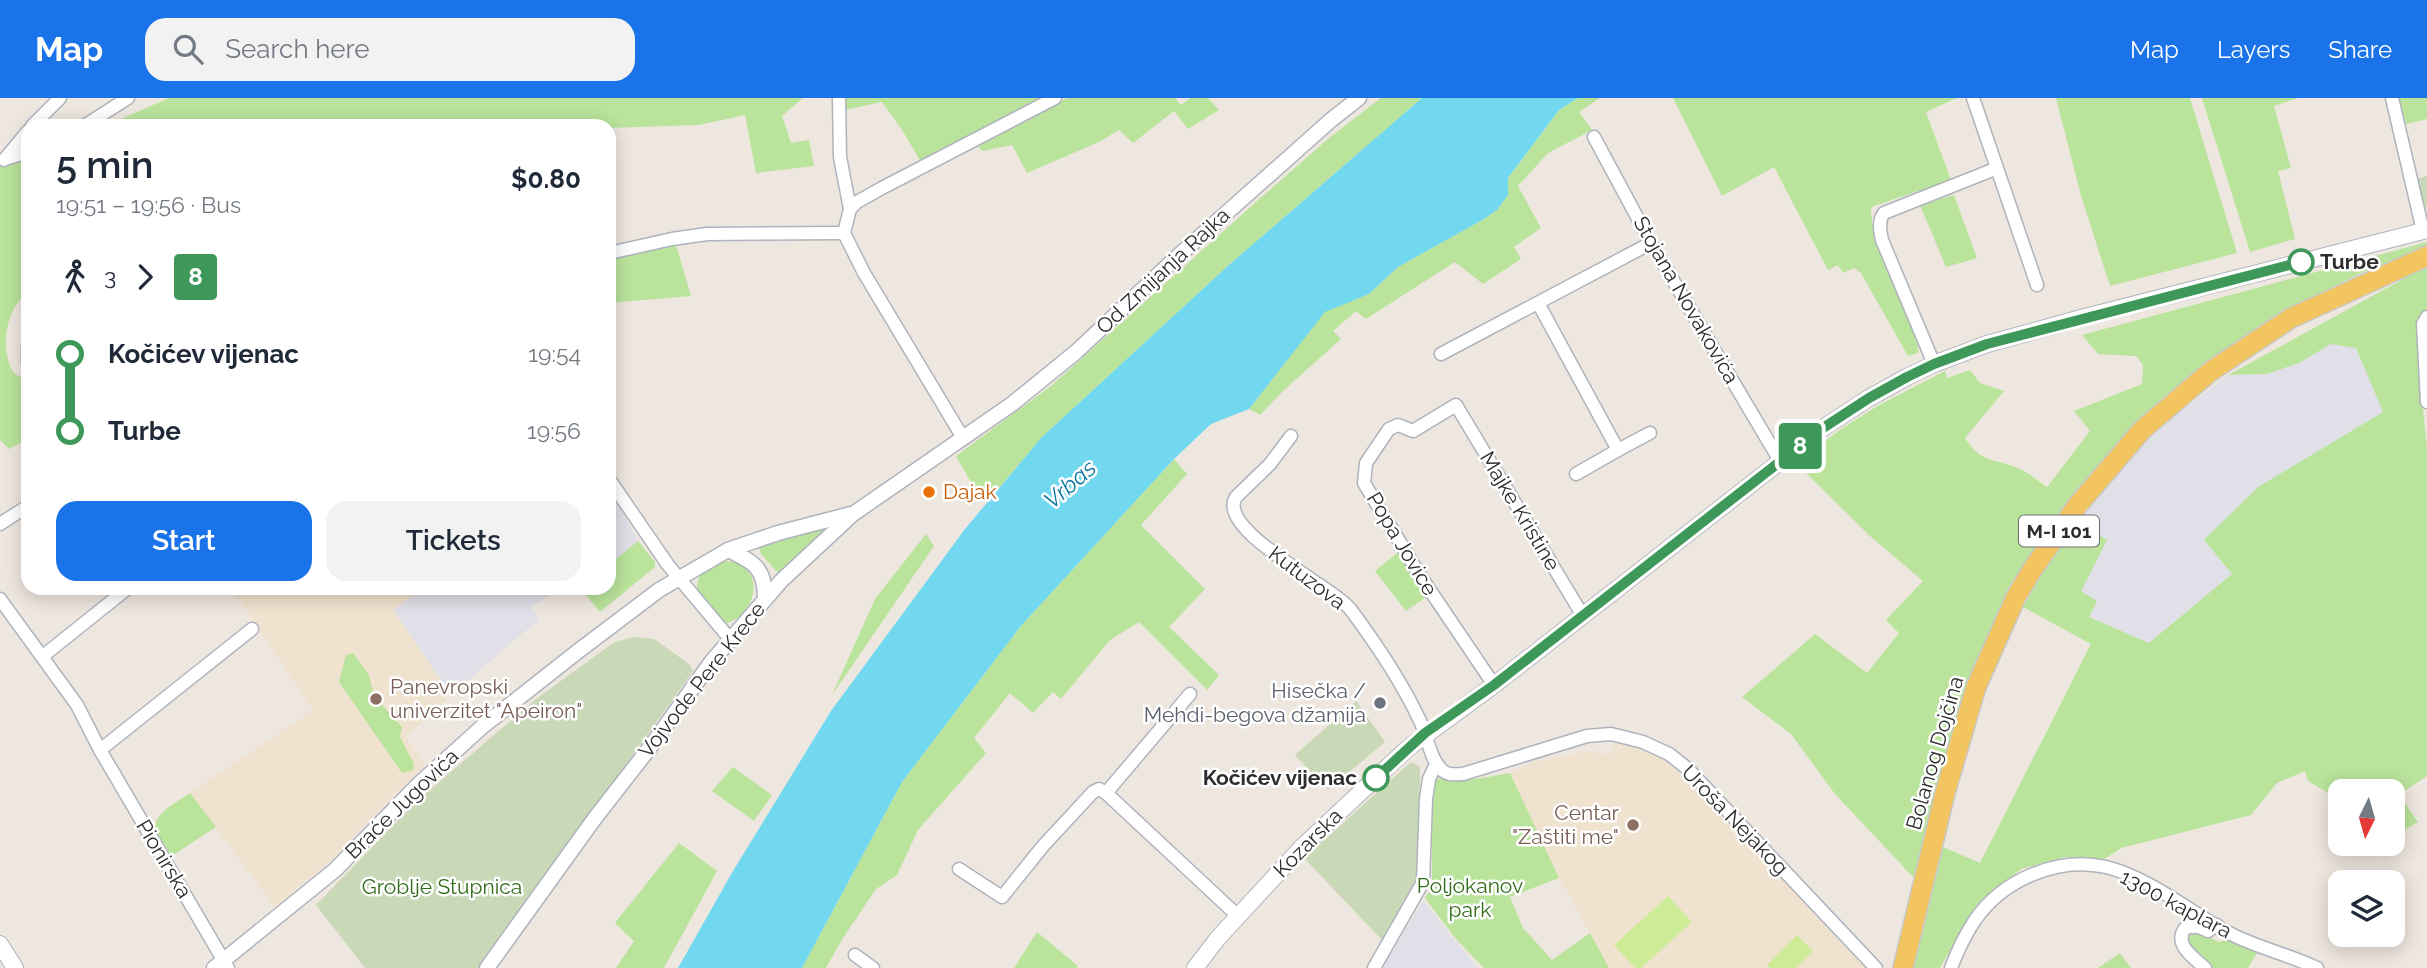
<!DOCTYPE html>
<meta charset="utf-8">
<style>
:root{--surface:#fff;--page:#f2f2f3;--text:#1f2937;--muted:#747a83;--accent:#1a73e8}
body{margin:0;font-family:Raleway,sans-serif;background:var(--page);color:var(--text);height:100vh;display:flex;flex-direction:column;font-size:26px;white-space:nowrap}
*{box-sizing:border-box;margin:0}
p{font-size:23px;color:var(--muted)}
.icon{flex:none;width:38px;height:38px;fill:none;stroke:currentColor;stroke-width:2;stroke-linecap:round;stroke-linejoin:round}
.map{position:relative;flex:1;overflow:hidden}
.side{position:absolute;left:21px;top:21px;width:595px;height:476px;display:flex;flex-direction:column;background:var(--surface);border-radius:21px;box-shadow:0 4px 18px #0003}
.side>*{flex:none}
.badge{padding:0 14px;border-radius:5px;font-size:24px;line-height:46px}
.needle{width:46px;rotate:185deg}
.controls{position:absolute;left:2328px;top:681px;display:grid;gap:14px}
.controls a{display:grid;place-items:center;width:77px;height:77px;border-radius:14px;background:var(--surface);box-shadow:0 4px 18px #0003;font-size:35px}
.map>.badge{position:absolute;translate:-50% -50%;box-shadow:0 0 0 4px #fff}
.legs{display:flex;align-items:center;gap:10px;height:77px;padding:0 35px;font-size:23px}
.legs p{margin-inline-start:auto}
.overview{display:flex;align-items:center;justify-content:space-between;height:119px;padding:0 35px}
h1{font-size:38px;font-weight:600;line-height:52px}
.button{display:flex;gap:14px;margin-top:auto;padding:14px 35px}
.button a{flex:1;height:80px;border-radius:21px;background:var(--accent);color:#fff;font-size:28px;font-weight:600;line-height:80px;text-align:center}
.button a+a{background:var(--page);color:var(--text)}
ul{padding:0 35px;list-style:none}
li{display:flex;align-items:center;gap:24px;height:77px;font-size:26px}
li i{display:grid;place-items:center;width:10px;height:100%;margin:0 9px;background:currentColor}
li i::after{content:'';width:18px;height:18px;margin:-9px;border:5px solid;border-radius:50%;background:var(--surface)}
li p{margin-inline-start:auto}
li:first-child i{background:linear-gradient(#0000 50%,currentColor 0)}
li:last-child i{background:linear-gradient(currentColor 50%,#0000 0)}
header{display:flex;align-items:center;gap:42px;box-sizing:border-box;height:98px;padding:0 35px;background:var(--accent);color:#fff}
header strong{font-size:33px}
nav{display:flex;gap:38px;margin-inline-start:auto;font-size:24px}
.search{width:490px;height:63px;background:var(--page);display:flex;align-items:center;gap:18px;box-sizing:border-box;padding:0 24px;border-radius:21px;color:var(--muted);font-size:26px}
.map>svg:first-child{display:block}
</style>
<header>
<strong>Map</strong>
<div class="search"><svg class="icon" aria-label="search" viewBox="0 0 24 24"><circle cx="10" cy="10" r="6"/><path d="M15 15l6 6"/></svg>Search here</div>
<nav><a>Map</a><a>Layers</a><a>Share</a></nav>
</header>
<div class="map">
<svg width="2427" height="870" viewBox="0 0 2427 870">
<rect width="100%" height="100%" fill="#eee7df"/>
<g fill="#e1dfe7">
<path d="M2331,246L2356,250L2384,314L2356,330L2204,442L2232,476L2149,545L2089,519L2081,493L2078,425L2123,367L2163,327L2228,277L2267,276L2299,265Z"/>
<path d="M609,390L638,443L609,467Z"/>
<path d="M416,490H560L531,509L539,521L451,597L392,511L418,494Z"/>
<path d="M1423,803L1478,870H1382Z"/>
</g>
<g fill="#efe2cf">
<path d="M231,490H416L419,494L393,512L451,597L406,639L425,668L380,710L335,759L275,809L190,695L313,612Z"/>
<path d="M1615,645L1648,654L1676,669L1866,870H1609L1559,780L1510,675L1533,664L1597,652L1599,657L1612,655Z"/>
</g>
<g fill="#bae49c">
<path d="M169,0H803L782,18L791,45L809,42L814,68L756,75L745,17L699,27L609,30V28H105Z"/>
<path d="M846,0H1042L921,64L902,32L882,4L845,12Z"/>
<path d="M1067,0H1175L1181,7L1190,0H1208L1219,12L1188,31L1174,13L1133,45L1119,32L1099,44L1027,75L1012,47L982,53L977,47Z"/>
<path d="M1381,0H1422L1230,166L1042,339L989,402L972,386L956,358L1051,288L1265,96L1329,40Z"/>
<path d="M1578,0H1600L1579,14L1592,32L1548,55L1518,88L1541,130L1514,149L1521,161L1483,186L1455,164L1366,221L1356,213L1333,233L1341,241L1284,292L1260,317L1249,311L1325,213L1369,196L1398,169L1484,121L1497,112L1508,97V80L1559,12Z"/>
<path d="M1673,0H1957L1926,14L1951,82L1871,109L1872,125L1918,248V255L1908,258L1861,175L1854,170L1843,175L1838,167L1828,172L1774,69L1722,98Z"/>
<path d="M2056,0H2190L2237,155L2110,188L2081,98Z"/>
<path d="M2202,0H2298L2274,8L2291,70L2278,73L2295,141L2250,154Z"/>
<path d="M2399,0H2427V21L2406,26Z"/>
<path d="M25,61L28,67V195C5,210 0,252 13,274C17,278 23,280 28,282V341L9,351L0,342V66L2,68Z"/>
<path d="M1954,97L1977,160L1946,169L1920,107Z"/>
<path d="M2427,144V150L2361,175L2304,203L2182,285L2159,303L2118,344L2069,404L1965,598L1928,721L1914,780L1835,696L1791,636L1742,599L1815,536L1867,575L1899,535L1886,522L1923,483L1870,438L1796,365L1841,331L1879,307L1945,273L1947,280L1970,272L1980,285L2004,293L1965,340C1983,367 1992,359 2018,370C2028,374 2038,383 2047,389L2090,333L2074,313L2142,286L2143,267L2136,258L2098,256L2082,237Z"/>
<path d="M676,147L691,198L609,205V162Z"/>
<path d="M2427,168V212L2418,229L2421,292L2427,350V678L2399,697L2418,724L2392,739V693H2340V702L2308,683L2305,673L2277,685L2251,717L2121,750L2103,762L2065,759L2021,771L1970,817L1940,870H1914L1943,749L1980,765L2091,546L2023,509L2044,473L2078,425L2107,442L2081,493L2097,503L2089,519L2149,545L2232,476L2204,442L2258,389L2383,314L2356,250L2331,246L2299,265L2267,276L2228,277Z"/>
<path d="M1174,361L1187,376L1141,427L1205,491L1169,529L1219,577L1207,592L1139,524L1110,542L1061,601L1053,594L1033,615L1010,595L974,640L986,655L918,732L897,777L876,791L841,843L826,870H802L902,684L1020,529Z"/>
<path d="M824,430L822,435L778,475L761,456L758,447Z"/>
<path d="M926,436L934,448L832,597L875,501Z"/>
<path d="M638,443L655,464V469L600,514L580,490H609V467Z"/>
<path d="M1401,452L1429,497L1406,513L1375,473Z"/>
<path d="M723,463C767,463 759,515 727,525L720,522L697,492C696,476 708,466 723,463Z"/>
<path d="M353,555L369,577L374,598L402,629L400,639L414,666L413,672L402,675L339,584L346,557Z"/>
<path d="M733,669L772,697L754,723L712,693Z"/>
<path d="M1510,675L1559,780L1510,799L1523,830L1552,862L1590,835L1609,870H1484L1456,841L1425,800L1432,789V687L1435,680C1462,685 1483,680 1510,675Z"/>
<path d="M190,695L216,729L167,761L151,732L155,731C154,714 178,704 190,695Z"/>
<path d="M679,745L717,773L664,870H616L634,843L615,825Z"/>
<path d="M2187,833H2197L2219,844L2230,841L2259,852L2248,870H2212L2186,844Z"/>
<path d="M1037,834L1078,868L1077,870H1014Z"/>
<path d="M2120,855L2131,870H2098Z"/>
</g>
<g fill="#c9d8b6">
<path d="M2427,78V109L2422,110L2414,82Z"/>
<path d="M633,539L654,541L689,566L693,573L480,870H365L316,807L417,703L536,601L613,545Z"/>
<path d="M1356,603L1385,644L1328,692L1295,657Z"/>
<path d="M1411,664L1420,669L1419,776L1417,784L1384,844L1304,760Z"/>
</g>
<g fill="#ceec98">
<path d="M1668,798L1692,824L1641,870H1635L1614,847Z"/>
<path d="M1797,837L1813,853L1796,870H1770L1767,867Z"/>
</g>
<path fill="#72d8f0" d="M1422,0H1578L1559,12L1508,80V97L1497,112L1484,121L1398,169L1369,196L1325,214L1249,311L1211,326L1174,361L1020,529L902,684L802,870H678L733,773L831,613L965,431L1042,339L1230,166Z"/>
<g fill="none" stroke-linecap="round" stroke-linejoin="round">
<defs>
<g id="minor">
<path d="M839,0L840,59L850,111L844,135L864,175L963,340"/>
<path d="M1973,0L2037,187"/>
<path d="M2392,0L2423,133"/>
<path d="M32,28L60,0"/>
<path d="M84,28L128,0"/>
<path d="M1594,39L1651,145L1780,363"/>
<path d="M5,61L28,54"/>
<path d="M4,62L28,33"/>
<path d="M850,111L857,104L882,90L1055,0"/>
<path d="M609,155L672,141L707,136L844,135"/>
<path d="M1538,205L1618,352L1576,376"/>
<path d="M2427,219L2423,226L2427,304"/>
<path d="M28,248V265"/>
<path d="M1441,256L1651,145"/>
<path d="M1934,266L1882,142C1880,133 1878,123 1884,115L1995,71"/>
<path d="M1291,338L1270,366L1236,399C1215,432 1334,489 1351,512C1377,547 1403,586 1421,625C1428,640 1430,662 1443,673C1449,678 1456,676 1463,676L1587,638L1611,636L1643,644L1669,656L1688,671L1876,870"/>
<path d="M1618,352L1650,335"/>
<path d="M609,381L668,467L730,541"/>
<path d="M0,426L28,408"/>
<path d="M0,501L77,607L100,652L228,870"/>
<path d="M43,558L128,490"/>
<path d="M1494,587L1421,479L1364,385L1366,365L1389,331L1398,327L1413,333L1456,307L1583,518"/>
<path d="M100,652L252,531"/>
<path d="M1106,695L1190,596"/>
<path d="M959,771L1002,799L1043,748L1093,694L1099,691L1106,695L1238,818"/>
<path d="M855,857L873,870"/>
<path d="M1374,870L1423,784L1426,701L1429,681L1436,666"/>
<path d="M1951,870C1957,854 1965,837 1975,822C2003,782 2057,758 2106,769C2151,780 2192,816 2233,837C2259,850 2290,857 2317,870"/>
<path d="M2205,870C2193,859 2172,846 2186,829H2199L2208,833L2217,827"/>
</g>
<g id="tertiary">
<path d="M728,452C754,464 765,470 765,500"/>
<path d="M214,870L335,772L420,685L483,628L577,554L659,492L728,452L778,435L851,416"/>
<path d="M487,870L595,720L648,652L712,563L781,483L853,416L1012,306L1076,254L1177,159L1331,22L1359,0"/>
</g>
<g id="secondary">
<path d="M0,846L15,870"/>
<path d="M1195,870L1218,840L1303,748L1408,650L1494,587L1823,330L1869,300L1907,279L1934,266L1987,246L2085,219L2427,132"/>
</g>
<path id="primary" d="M1903,870L1945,695L1976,589L2016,499L2032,472L2077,408L2142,332L2211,273L2291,220L2427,158"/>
</defs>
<use href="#minor" stroke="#afb3bd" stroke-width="15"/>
<use href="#tertiary" stroke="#afb3bd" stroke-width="17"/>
<use href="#secondary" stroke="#afb3bd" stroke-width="18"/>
<use href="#primary" stroke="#c8c8c8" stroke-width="22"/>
<use href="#minor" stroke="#fff" stroke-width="12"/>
<use href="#tertiary" stroke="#fff" stroke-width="14"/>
<use href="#secondary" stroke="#fff" stroke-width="16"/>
<use href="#primary" stroke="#f2c560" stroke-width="19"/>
</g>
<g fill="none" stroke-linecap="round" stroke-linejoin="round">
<defs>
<path id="line-1" d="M1376,680L1425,635L1494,587L1823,330L1869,300L1907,279L1934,266L1987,246L2301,164"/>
</defs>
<use href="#line-1" stroke="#fff" stroke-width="16"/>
<use href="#line-1" stroke="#3e9859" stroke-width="10"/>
</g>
<g fill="#fff" stroke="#3e9859" stroke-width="3.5">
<circle cx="2301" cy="164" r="12"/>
<circle cx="1376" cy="680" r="12"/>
</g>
<circle fill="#e8710a" stroke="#fff" stroke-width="2.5" cx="929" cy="394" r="7"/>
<g fill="#8d6e63" stroke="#fff" stroke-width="2.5">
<circle cx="376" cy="601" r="7"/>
<circle cx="1633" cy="727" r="7"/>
</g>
<circle fill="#6b7280" stroke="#fff" stroke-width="2.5" cx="1380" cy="605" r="7"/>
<g text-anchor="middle" stroke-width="5" stroke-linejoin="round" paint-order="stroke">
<rect fill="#fff" stroke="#6c6c6c" stroke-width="2" x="2019" y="417.5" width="80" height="31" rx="5"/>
<g font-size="19" font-weight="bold" fill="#2d2d2d">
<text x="2059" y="440">M-I 101</text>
</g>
<g font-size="21" font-weight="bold" fill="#2d2d2d" stroke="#fff" text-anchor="start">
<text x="2320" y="171">Turbe</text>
<text x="1357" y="687" text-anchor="end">Kočićev vijenac</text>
</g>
<g font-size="21" fill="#2d2d2d" stroke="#fff">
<text transform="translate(1163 173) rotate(-43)" y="7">Od Zmijanja Rajka</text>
<text transform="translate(1686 202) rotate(60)" y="7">Stojana Novakovića</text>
<text transform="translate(1520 413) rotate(59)" y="7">Majke Kristine</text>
<text transform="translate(1402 446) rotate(59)" y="7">Popa Jovice</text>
<text transform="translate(1307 480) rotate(37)" y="7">Kutuzova</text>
<text transform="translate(702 582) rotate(-52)" y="7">Vojvode Pere Krece</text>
<text transform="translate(1935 655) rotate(-74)" y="7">Bolanog Dojčina</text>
<text transform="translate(402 706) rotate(-44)" y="7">Braće Jugovića</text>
<text transform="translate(1735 722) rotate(46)" y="7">Uroša Nejakog</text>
<text transform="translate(1308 745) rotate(-45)" y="7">Kozarska</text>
<text transform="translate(164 761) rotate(59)" y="7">Pionirska</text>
<text transform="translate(2176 806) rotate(28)" y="7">1300 kaplara</text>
</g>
<g font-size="21" fill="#c56008" stroke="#fff" text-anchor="start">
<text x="943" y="401">Dajak</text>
</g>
<g font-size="21" fill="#785e54" stroke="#fff" text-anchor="start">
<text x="390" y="596">Panevropski<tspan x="390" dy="24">univerzitet "Apeiron"</tspan></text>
<text x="1619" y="722" text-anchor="end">Centar<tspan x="1619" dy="24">"Zaštiti me"</tspan></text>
</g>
<g font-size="21" fill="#5b616d" stroke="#fff" text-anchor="end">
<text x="1366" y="600">Hisečka /<tspan x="1366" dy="24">Mehdi-begova džamija</tspan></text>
</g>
<g font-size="21" fill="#316c1a" stroke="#fff">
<text x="1470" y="795">Poljokanov<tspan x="1470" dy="24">park</tspan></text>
<text x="442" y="796">Groblje Stupnica</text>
</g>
<g font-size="23" font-style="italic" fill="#0d78a1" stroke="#fff">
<text transform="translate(1070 386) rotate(-41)" y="8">Vrbas</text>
</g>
</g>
</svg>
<div class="controls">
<a><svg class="needle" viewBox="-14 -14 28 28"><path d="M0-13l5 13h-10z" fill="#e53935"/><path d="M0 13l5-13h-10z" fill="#747a83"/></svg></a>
<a><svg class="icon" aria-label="layers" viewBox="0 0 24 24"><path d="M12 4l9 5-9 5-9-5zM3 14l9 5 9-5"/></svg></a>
</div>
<b class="badge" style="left:1800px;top:348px;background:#3e9859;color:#fff">8</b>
<section class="side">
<div class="overview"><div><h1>5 min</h1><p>19:51 – 19:56 · Bus</p></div><b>$0.80</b></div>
<div class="legs"><svg class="icon" aria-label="walk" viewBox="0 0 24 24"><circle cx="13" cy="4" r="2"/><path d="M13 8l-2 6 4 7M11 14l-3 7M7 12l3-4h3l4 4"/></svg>3<svg class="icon" aria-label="forward" viewBox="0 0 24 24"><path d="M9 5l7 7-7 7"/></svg><b class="badge" style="background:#3e9859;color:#fff">8</b></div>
<ul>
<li><i style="color:#3e9859"></i><b>Kočićev vijenac</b><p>19:54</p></li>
<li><i style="color:#3e9859"></i><b>Turbe</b><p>19:56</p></li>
</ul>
<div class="button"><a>Start</a><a>Tickets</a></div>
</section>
</div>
